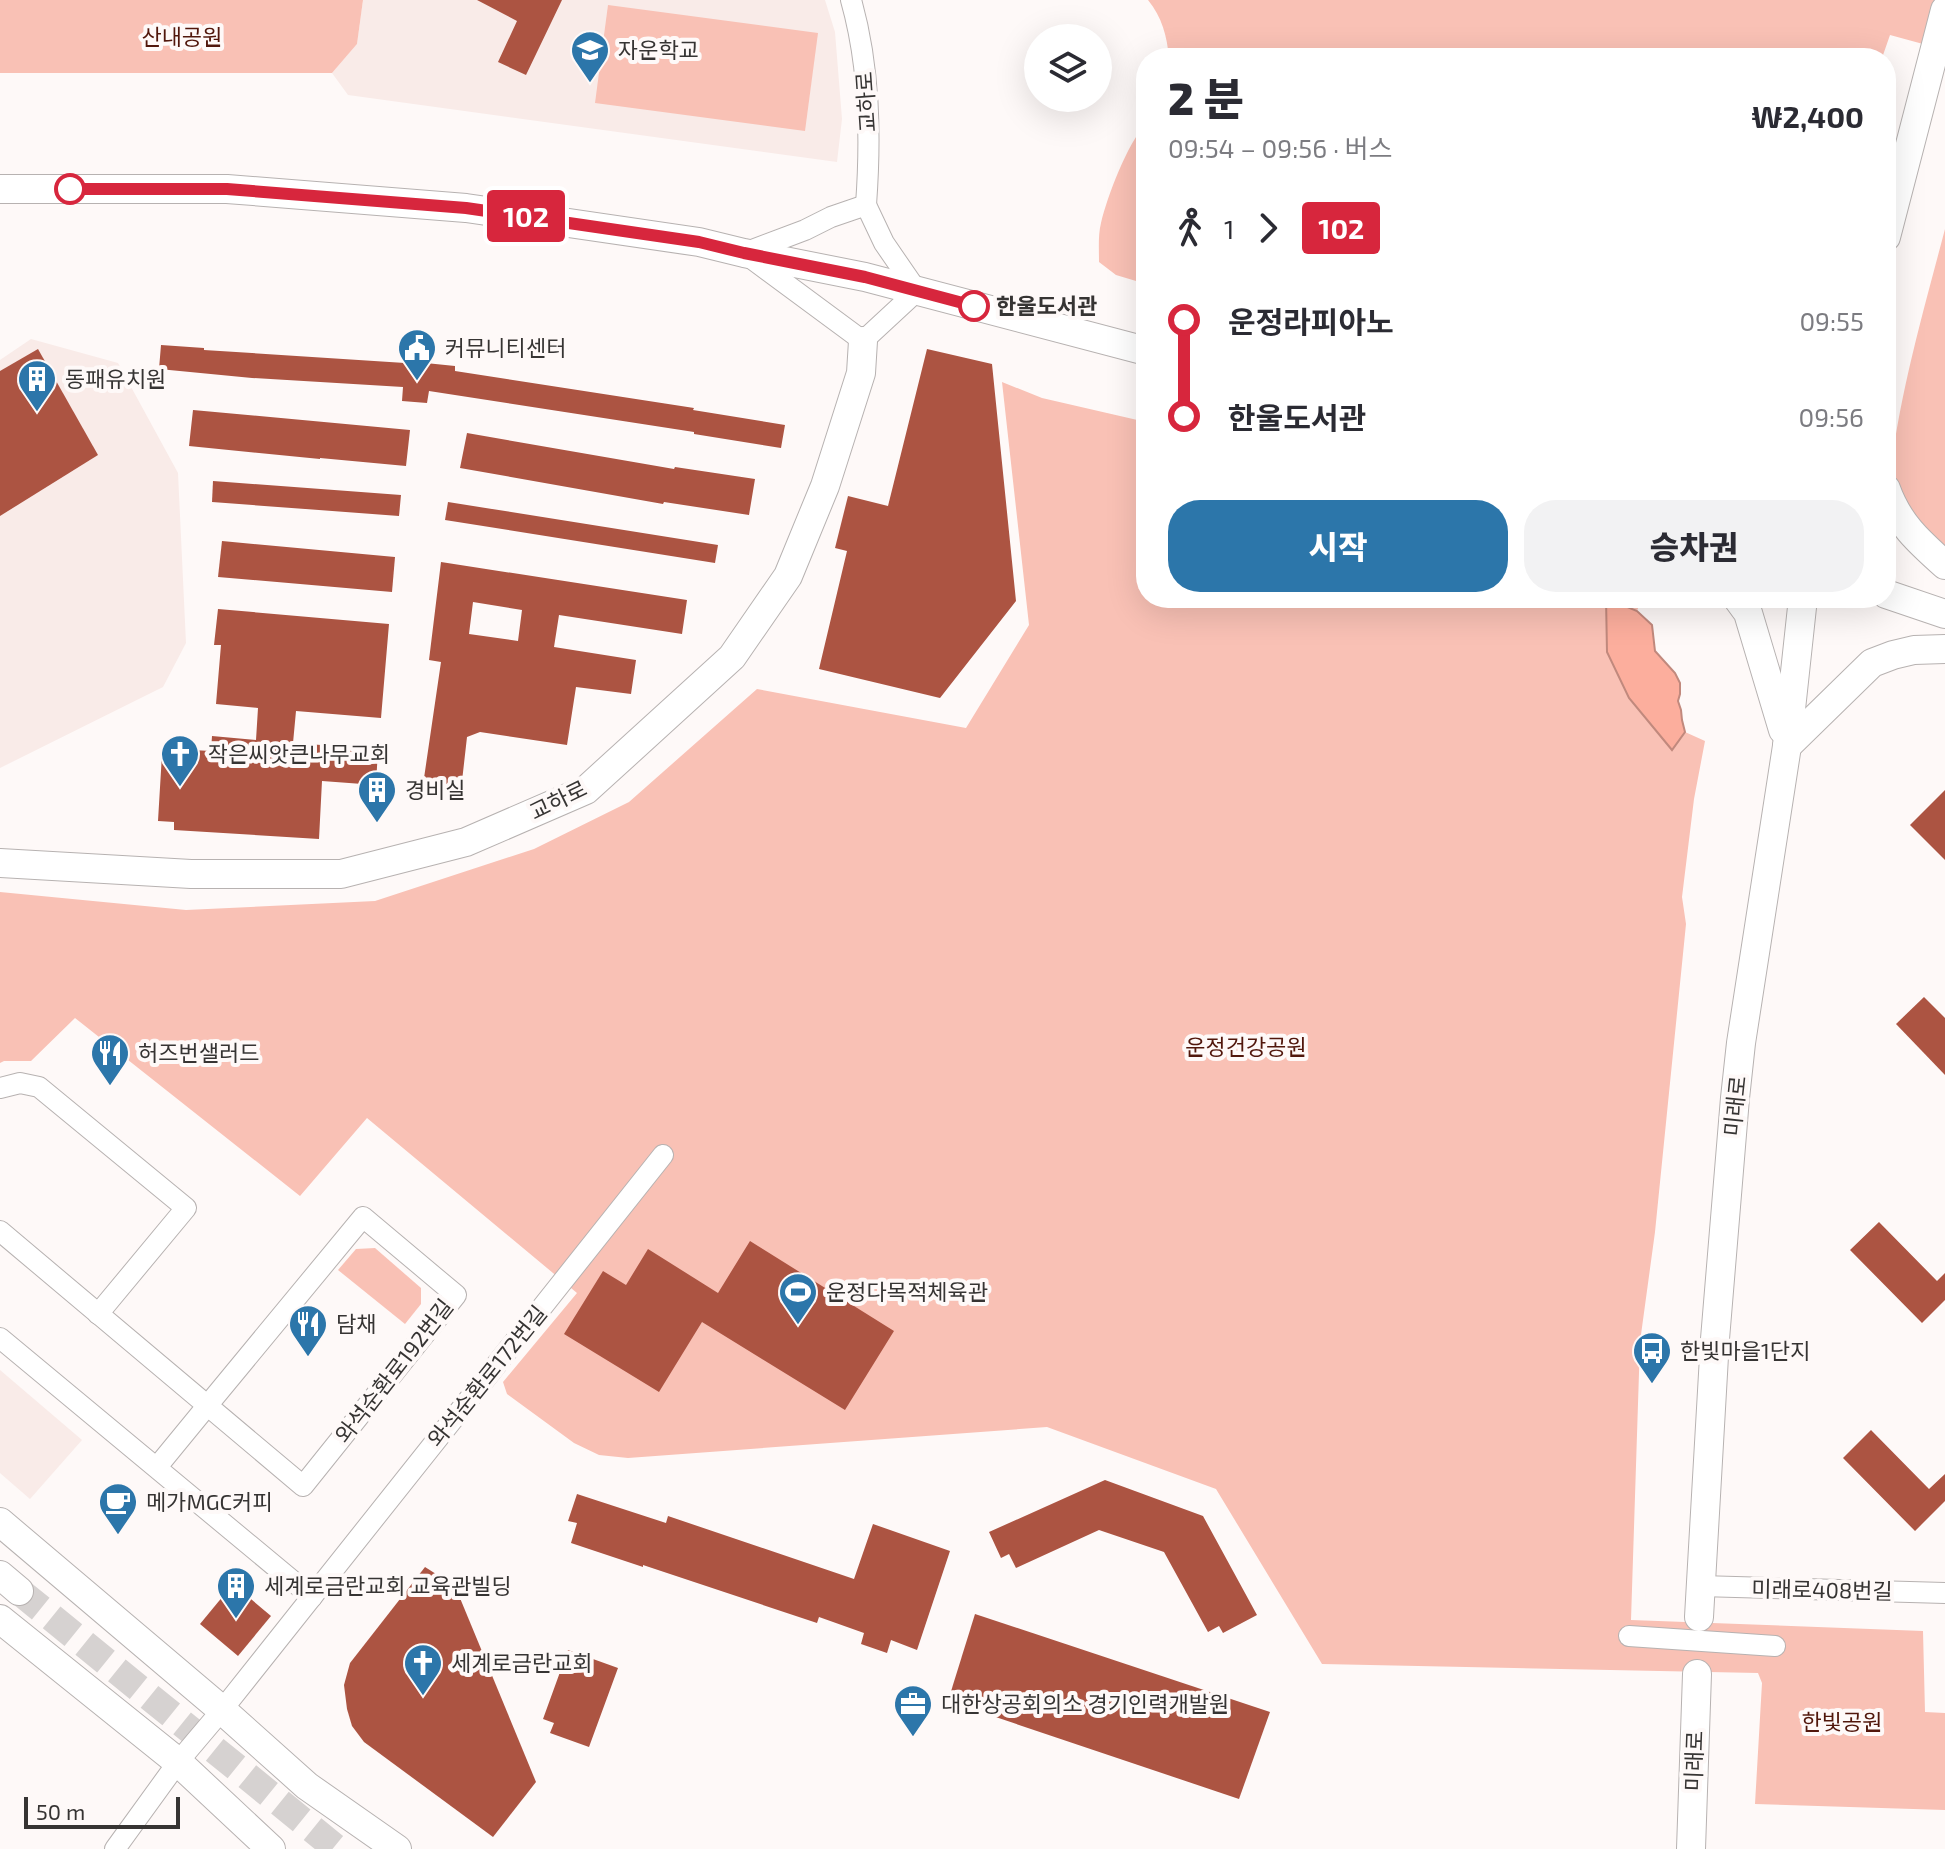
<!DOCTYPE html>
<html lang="ko">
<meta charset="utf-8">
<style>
:root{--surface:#fff;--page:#f2f2f3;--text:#2b2b33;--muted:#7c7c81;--accent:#2c76aa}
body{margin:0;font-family:"Exo 2","Noto Sans KR",sans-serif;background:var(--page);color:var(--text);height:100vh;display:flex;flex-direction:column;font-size:30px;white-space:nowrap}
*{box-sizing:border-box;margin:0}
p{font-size:26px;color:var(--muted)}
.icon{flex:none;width:44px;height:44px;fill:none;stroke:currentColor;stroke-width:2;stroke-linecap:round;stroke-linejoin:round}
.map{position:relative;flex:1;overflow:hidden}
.details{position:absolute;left:1136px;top:48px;width:760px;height:560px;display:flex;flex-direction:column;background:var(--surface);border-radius:32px;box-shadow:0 8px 32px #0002}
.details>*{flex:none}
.badge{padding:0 16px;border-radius:6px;font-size:28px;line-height:52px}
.buttons{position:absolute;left:1024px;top:24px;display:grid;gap:16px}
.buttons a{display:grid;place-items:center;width:88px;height:88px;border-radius:50%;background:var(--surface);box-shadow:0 8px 32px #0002;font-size:40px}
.scale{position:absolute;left:24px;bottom:20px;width:156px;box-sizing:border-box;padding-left:8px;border:4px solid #363433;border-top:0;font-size:22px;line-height:28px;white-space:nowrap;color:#363433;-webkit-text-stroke:6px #fef9f8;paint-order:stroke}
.map>.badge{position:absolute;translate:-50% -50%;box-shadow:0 0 0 4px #fff}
.legs{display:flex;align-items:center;gap:12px;height:88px;padding:0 32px;font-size:26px}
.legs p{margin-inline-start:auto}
.headline{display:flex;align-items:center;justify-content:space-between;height:136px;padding:0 32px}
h1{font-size:44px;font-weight:800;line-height:60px}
.button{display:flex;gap:16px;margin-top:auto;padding:16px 32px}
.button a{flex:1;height:92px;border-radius:32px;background:var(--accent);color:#fff;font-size:32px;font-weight:800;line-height:92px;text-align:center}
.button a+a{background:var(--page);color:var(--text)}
ul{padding:0 32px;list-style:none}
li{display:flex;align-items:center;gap:28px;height:96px;font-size:30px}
li i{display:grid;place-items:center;width:12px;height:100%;margin:0 10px;background:currentColor}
li i::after{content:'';width:20px;height:20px;margin:-10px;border:6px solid;border-radius:50%;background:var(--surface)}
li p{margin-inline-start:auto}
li:first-child i{background:linear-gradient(#0000 50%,currentColor 0)}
li:last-child i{background:linear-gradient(currentColor 50%,#0000 0)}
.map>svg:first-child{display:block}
</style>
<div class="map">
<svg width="1945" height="1849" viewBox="0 0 1945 1849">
<rect width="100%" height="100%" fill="#fef9f8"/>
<g fill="#f9ebe8">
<path d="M363,0H825L835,32L842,119L837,162L348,95L332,73L357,44Z"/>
<path d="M31,339L118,363L178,473L186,643L163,687L0,768V360Z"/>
<path d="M0,1370L82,1440L30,1499L0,1473Z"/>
</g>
<g fill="#f9c1b5">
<path d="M0,0H363L357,44L332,73H0Z"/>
<path d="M1148,0H1945V50L1890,35L1882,58H1169C1167,36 1162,17 1148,0Z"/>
<path d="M608,5L818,33L805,131L595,103Z"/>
<path d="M1146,123V284L1116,275L1099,262C1099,249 1098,235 1101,223C1108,194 1127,145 1146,123Z"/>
<path d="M1945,229V557L1889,485C1898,398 1923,313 1945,229Z"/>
<path d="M1002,382L1042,398L1146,422V598H1642L1637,611L1606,599L1607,653L1629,698L1672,749L1685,732L1705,741L1694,799L1682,897L1686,924L1655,1232L1640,1342L1631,1620L1923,1631L1925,1712L1945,1713V1810L1755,1804L1762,1683L1758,1673L1322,1664L1216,1489L1047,1427L628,1458L599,1455L574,1443L507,1394L503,1382L577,1293L367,1118L300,1196L75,1018L31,1061H4L0,1063V892L186,910L375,901L534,849L629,802L757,689L966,728L1029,625Z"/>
<path d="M375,1248L421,1288V1304L405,1324L338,1270L356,1249Z"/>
</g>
<path fill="#fcae9d" stroke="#c1897d" stroke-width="2" d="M1606,598L1637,611L1652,625L1655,651L1675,673L1680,683V694L1678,701L1681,710L1682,720L1685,732L1672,750L1629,698L1607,652Z"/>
<g fill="#ac5442" fill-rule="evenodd">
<path d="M477,0H562L526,75L498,62L517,21Z"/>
<path d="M161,345L204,348V350L405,363L406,361L455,366V371L694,408L693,410L785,425L781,448L694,434V432L429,391L427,403L402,401L403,387L252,378L159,369Z"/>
<path d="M38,349L98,455L0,516V371Z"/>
<path d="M927,349L992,364L1016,601L940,698L819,669L847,551L835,548L848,496L888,506Z"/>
<path d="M193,410L410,430L406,466L320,458V459L189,446Z"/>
<path d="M467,433L674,469L675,467L755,479L749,515L664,502L663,504L460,468Z"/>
<path d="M213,481L401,495L399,516L212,502Z"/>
<path d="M448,502L718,545L715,563L445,520Z"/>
<path d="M222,541L395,557L392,592L218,577Z"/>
<path d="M441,562L687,600L682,634L559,615L554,647L636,660L631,694L576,687L567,745L480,732L467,737L461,790L423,785L441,662L429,660ZM473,602L522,610L518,641L469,634Z"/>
<path d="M218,609L389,624L381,718L296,711L293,743L378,749L376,785L322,781L319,839L174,830V822L158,821L162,754H174V749L211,751L212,736L256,740L258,708L216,704L221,645H214Z"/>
<path d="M1945,790V860L1910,825Z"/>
<path d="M1924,997L1945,1018V1075L1896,1024Z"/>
<path d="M1879,1222L1937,1281L1945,1273V1300L1922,1323L1850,1250Z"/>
<path d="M750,1241L894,1331L845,1410L702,1322L659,1392L564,1334L603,1271L626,1285L648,1249L718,1293Z"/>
<path d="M1871,1430L1929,1489L1945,1474V1501L1915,1531L1843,1458Z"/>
<path d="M1105,1480L1203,1516L1257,1615L1223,1633L1219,1626L1208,1632L1164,1552L1099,1530L1016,1568L1009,1554L1001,1558L989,1532Z"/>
<path d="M577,1494L666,1523L668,1516L854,1579L873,1524L950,1551L917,1650L891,1640L887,1653L861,1644L864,1633L819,1617L817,1623L643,1565V1567L571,1543L577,1523L568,1521Z"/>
<path d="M425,1567L455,1586L536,1782L493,1837L364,1742L352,1726L347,1709L344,1685L350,1663Z"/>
<path d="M233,1584L271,1616L238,1656L200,1624Z"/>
<path d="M975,1614L1270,1712L1239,1799L948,1701Z"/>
<path d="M568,1650L618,1668L589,1747L550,1733L554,1723L543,1719Z"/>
</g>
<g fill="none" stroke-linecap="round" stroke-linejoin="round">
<path stroke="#d6d2d1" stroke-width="28" stroke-dasharray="28 14" stroke-linecap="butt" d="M19,1591L337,1849"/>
<defs>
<g id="street">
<path d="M851,0C870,67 871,137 866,205"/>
<path d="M866,205L884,243L917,291L863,341L744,253L805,230L831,217Z"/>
<path d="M0,1088L20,1083L39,1087L186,1208L98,1314"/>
<path d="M0,1231L303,1486L456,1295L363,1217L207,1406L157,1467"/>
<path d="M0,1338L312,1597"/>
<path d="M1700,1586L1945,1593"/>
<path d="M1629,1636L1775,1646"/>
<path d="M115,1849L178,1762L222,1710L663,1155"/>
</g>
<g id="secondary">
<path d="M0,189H227L466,208L699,242L744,253L865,277L1146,351"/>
<path d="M1886,237L1945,10"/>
<path d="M1886,489C1898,523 1918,541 1945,565"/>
<path d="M1886,594L1945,614"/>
<path d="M1737,598L1748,613L1783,730"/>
<path d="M1787,746L1872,663L1893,655L1914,650L1945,649"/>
<path d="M0,863L191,874H341L466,842L586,790L732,657L788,576L825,486L861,373L863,341"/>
<path d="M0,1522L222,1710L307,1786L397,1849"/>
<path d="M0,1575L19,1591"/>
<path d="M1699,1617L1715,1339L1735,1098L1741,1043L1787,746L1803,598"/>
<path d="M0,1619L178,1762L271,1849"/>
<path d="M1691,1849L1697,1674"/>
</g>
</defs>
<use href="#street" stroke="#b7b2b1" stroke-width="22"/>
<use href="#secondary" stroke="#b7b2b1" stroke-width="30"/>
<use href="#street" stroke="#fff" stroke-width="20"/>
<use href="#secondary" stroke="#fff" stroke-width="28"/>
</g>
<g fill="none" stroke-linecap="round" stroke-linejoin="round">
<defs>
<path id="line-1" d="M70,189H227L466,208L699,242L744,253L865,277L974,306"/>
</defs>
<use href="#line-1" stroke="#fff" stroke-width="18"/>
<use href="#line-1" stroke="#d7263d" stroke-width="12"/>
</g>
<defs>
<symbol id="school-pin" viewBox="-11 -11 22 30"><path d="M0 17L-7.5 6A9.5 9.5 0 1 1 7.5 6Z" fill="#2c76aa" stroke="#fef9f8"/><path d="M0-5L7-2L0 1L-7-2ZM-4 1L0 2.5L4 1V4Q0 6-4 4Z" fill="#fff"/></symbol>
<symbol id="civic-pin" viewBox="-11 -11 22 30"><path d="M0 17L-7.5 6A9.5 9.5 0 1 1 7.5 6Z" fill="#2c76aa" stroke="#fef9f8"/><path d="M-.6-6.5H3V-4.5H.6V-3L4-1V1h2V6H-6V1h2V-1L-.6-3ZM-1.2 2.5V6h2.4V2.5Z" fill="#fff"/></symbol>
<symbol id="building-pin" viewBox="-11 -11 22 30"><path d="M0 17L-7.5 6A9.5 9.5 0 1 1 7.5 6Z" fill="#2c76aa" stroke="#fef9f8"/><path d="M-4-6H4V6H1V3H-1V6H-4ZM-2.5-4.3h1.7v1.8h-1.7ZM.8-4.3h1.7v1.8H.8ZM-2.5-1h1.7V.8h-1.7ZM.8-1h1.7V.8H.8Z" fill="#fff"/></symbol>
<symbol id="church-pin" viewBox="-11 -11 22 30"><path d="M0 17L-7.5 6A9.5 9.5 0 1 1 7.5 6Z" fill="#2c76aa" stroke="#fef9f8"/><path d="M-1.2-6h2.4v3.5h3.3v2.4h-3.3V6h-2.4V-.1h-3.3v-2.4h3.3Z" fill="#fff"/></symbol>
<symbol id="restaurant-pin" viewBox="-11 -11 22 30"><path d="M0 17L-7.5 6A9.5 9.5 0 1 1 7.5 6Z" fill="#2c76aa" stroke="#fef9f8"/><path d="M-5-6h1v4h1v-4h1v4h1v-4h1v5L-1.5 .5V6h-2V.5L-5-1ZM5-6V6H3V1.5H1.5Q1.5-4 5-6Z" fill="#fff"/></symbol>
<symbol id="stadium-pin" viewBox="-11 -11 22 30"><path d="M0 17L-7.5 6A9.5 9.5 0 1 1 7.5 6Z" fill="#2c76aa" stroke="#fef9f8"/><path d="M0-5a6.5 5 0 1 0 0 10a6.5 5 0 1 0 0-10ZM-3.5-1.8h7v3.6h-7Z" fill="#fff"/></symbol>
<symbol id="bus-pin" viewBox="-11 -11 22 30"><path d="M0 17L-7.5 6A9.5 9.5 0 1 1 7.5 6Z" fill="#2c76aa" stroke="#fef9f8"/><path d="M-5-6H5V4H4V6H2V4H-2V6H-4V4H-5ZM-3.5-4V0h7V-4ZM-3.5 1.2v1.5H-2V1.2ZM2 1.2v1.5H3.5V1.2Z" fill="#fff"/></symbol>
<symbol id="cafe-pin" viewBox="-11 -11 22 30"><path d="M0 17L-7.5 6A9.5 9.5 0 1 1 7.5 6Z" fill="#2c76aa" stroke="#fef9f8"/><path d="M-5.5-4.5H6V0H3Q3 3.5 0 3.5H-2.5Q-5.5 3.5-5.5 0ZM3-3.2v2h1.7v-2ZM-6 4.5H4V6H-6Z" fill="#fff"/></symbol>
<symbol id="office-pin" viewBox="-11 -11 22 30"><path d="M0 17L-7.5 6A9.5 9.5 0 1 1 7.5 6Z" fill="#2c76aa" stroke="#fef9f8"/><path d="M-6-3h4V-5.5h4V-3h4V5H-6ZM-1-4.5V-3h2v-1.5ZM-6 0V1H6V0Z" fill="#fff"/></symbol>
</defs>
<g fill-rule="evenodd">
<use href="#school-pin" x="568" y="28" width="44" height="60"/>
<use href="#civic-pin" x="395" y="326" width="44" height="60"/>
<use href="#building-pin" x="15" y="357" width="44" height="60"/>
<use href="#church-pin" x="158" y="732" width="44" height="60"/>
<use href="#building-pin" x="355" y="768" width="44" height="60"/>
<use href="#restaurant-pin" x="88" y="1031" width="44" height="60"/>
<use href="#stadium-pin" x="776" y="1270" width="44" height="60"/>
<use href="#restaurant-pin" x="286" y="1302" width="44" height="60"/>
<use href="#bus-pin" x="1630" y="1329" width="44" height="60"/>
<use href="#cafe-pin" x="96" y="1480" width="44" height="60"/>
<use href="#building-pin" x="214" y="1564" width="44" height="60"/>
<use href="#church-pin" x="401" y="1641" width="44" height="60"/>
<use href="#office-pin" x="891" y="1682" width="44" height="60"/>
</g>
<g fill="#fff" stroke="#d7263d" stroke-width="4">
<circle cx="70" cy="189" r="14"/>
<circle cx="974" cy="306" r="14"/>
</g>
<g text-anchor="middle" stroke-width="8" stroke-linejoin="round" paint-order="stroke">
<g font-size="22" fill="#51170c" stroke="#fef9f8">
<text x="182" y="45">산내공원</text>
<text x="1246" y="1055">운정건강공원</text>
<text x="1842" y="1730">한빛공원</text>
</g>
<g font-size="22" fill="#363433" stroke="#fef9f8" text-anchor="start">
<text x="618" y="58">자운학교</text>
<text x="445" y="356">커뮤니티센터</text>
<text x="65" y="387">동패유치원</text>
<text x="208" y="762">작은씨앗큰나무교회</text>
<text x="405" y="798">경비실</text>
<text x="138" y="1061">허즈번샐러드</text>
<text x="826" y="1300">운정다목적체육관</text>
<text x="336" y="1332">담채</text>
<text x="1680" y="1359">한빛마을1단지</text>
<text x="146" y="1510">메가MGC커피</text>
<text x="264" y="1594">세계로금란교회 교육관빌딩</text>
<text x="451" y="1671">세계로금란교회</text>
<text x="941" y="1712">대한상공회의소 경기인력개발원</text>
</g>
<g font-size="22" fill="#363433" stroke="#fef9f8">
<text transform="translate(866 102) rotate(-94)" y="8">교하로</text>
<text transform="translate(558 800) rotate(-26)" y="8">교하로</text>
<text transform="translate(1735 1106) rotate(-84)" y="8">미래로</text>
<text transform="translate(394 1371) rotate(-52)" y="8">와석순환로192번길</text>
<text transform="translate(487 1376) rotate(-51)" y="8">와석순환로172번길</text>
<text transform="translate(1822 1590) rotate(1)" y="8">미래로408번길</text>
<text transform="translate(1694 1761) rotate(-88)" y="8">미래로</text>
</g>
<g font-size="22" font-weight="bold" fill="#363433" stroke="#fef9f8" text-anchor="start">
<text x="996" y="314">한울도서관</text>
</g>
</g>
</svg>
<div class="buttons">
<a><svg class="icon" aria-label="layers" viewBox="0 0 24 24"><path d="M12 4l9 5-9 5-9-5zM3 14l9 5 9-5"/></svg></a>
</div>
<div class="scale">50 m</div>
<b class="badge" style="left:526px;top:216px;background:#d7263d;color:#fff">102</b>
<section class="details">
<div class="headline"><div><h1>2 분</h1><p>09:54 – 09:56 · 버스</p></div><b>₩2,400</b></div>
<div class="legs"><svg class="icon" aria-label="walk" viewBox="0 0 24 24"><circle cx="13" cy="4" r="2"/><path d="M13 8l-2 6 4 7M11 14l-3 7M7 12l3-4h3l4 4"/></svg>1<svg class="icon" aria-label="forward" viewBox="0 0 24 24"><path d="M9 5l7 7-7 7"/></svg><b class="badge" style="background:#d7263d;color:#fff">102</b></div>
<ul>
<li><i style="color:#d7263d"></i><b>운정라피아노</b><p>09:55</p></li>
<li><i style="color:#d7263d"></i><b>한울도서관</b><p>09:56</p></li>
</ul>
<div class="button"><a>시작</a><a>승차권</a></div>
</section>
</div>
